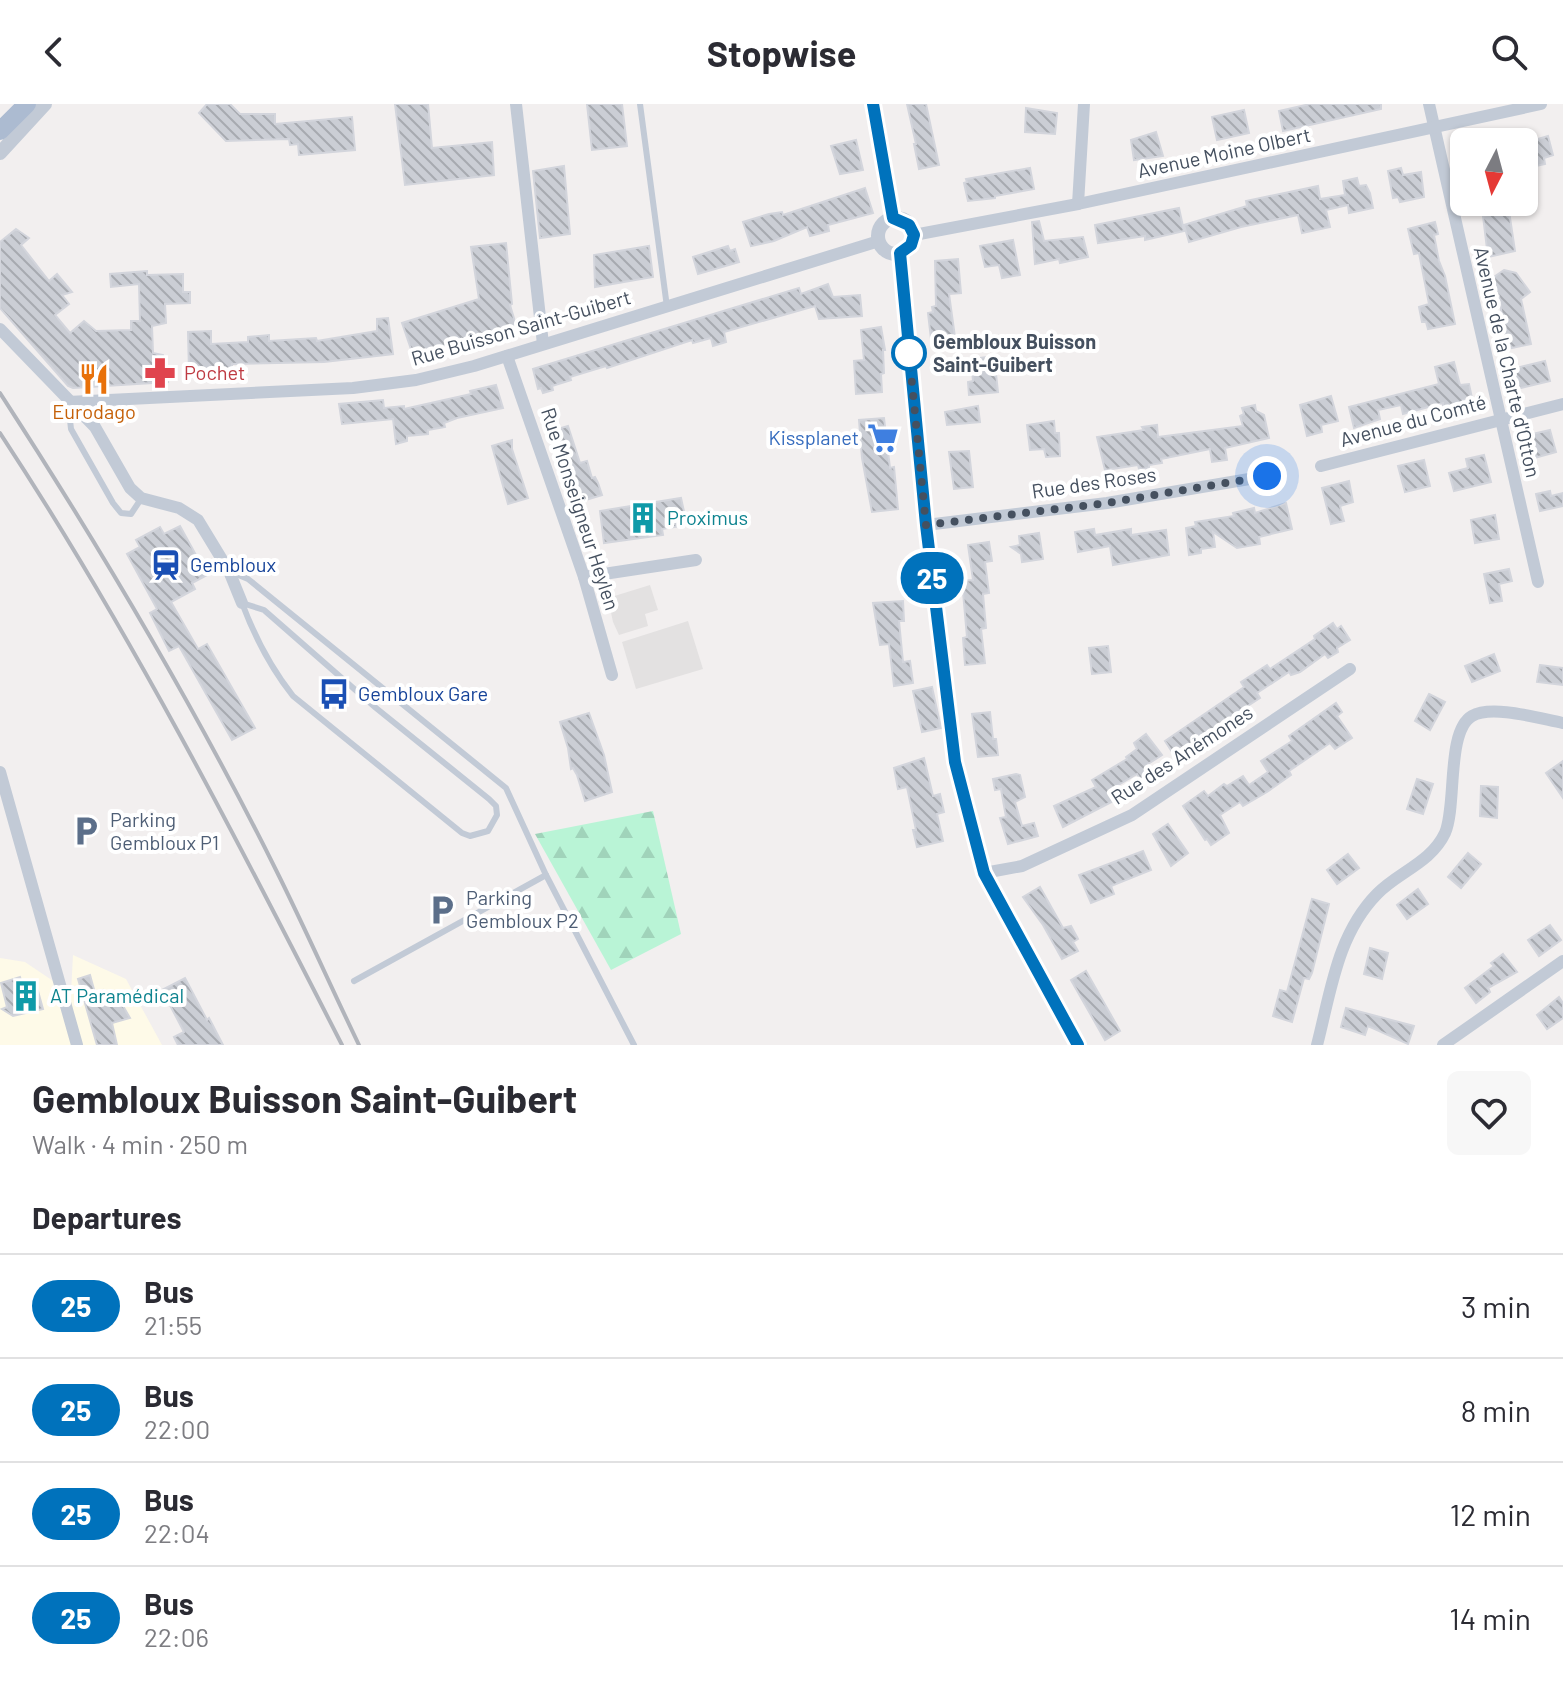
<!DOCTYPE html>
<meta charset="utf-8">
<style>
:root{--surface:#fff;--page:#f7f7f7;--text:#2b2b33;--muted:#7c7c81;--line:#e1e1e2}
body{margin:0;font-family:Barlow,sans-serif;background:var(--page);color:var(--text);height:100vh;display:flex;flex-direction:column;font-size:30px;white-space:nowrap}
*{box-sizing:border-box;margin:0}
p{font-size:26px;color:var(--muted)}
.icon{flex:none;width:44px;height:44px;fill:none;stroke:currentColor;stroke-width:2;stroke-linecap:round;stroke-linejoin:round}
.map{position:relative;height:941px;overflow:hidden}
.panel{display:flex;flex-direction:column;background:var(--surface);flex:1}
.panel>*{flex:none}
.badge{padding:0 16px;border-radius:26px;font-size:28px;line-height:52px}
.needle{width:52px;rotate:186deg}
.controls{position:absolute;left:1450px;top:24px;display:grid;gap:16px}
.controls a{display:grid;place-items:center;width:88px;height:88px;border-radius:12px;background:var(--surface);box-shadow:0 2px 6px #0004;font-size:40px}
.you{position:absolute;width:40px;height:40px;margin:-20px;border:6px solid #fff;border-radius:50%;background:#1a73e8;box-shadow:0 0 0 12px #1a73e833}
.map>.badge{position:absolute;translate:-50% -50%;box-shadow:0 0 0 4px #fff}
h2{padding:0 32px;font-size:30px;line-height:72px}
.round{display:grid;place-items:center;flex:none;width:84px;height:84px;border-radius:12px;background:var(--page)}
.overview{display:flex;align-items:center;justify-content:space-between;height:136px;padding:0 32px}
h1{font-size:38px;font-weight:700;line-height:60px}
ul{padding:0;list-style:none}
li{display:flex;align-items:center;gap:24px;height:104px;padding:0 32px;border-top:2px solid var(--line)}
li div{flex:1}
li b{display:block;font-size:30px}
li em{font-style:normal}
li .badge{min-width:88px;font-weight:700;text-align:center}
header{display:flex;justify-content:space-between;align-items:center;height:104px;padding:0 32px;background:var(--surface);font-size:36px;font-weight:700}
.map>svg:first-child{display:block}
</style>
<header><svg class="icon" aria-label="back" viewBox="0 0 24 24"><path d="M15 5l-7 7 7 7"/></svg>Stopwise<svg class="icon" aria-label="search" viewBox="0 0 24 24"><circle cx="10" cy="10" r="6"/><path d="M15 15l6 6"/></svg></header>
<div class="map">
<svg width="1563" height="941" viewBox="0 0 1563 941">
<defs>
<pattern id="forest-firs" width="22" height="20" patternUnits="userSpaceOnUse" patternTransform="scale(2)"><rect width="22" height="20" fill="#b9f4d6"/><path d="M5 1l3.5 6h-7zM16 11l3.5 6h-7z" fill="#a0d3ba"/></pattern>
<pattern id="building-back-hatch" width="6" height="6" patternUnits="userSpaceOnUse" patternTransform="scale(2)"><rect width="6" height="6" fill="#cbced5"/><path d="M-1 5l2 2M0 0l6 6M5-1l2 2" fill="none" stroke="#a7aab0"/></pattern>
</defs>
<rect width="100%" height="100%" fill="#f2efef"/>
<path fill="#fefae8" d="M73,851L126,875L162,941H0V854L25,858L71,889Z"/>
<g fill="#e3e1e1">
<path d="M650,481L658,506L645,510L648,522L619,531L613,518L608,494Z"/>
<path d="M688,517L703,565L636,585L622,538Z"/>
</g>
<path fill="url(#forest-firs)" d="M653,707L681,830L611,866L535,730Z"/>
<g fill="url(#building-back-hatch)" stroke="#d3d5dc" stroke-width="2">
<path d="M207,0H230L240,10H275V20L352,13L355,46L299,51L298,40L290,41L289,35L226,37L199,9Z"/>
<path d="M395,0H428L432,44L492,38L494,71L405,81Z"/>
<path d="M587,0H622L627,42L592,46Z"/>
<path d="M907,0H926L939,61L919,65L914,40H916Z"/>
<path d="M1310,0H1381V5L1283,27L1279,7Z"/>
<path d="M1026,4L1057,9L1055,30L1025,28Z"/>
<path d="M1244,6L1249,29L1217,36L1212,13Z"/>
<path d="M1156,28L1163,52L1134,56L1131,36Z"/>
<path d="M1548,32L1553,51L1544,54L1545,60L1527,64L1524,39Z"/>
<path d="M856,36L863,66L840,70L831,42Z"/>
<path d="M564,62L570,130L540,134L533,67Z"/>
<path d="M1030,64L1034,85L995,92V94L968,97L964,79L967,78L966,75Z"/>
<path d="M1401,64L1403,71L1421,68L1424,93L1400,98L1398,93L1393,94L1388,67Z"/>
<path d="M1357,74L1359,82L1366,81L1370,89L1373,104L1349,109L1348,101L1326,106L1330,123L1302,129L1298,111L1241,123L1189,138L1184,121L1247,102L1246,97L1318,82L1320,95L1345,91L1343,77Z"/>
<path d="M865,84L873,109L828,121L829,127L810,132L807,123L774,137L751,142L743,118L769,110L782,108L783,111Z"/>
<path d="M1179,104L1184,127L1145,136V132L1098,139L1095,121Z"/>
<path d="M1509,107L1515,147L1488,153L1483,112Z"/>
<path d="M1039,117L1044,137L1083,133L1088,153L1060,159L1059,155L1035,160L1032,118Z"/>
<path d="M1435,118L1438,130L1434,131L1439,157L1445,172L1455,220L1428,225L1426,218H1422L1419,203L1429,200L1419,149L1414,150L1408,125Z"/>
<path d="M16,125L29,134L21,141L49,177L57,170L72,188L62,191L69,200L55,211L70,229L84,217L96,227L131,226V217H140L139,180L111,183L110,170L147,167V171L183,170V188H190V199L165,200L166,219L152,222L153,249L163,251V261L167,262L168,278L73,284L68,282L0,204V138Z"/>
<path d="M1013,136L1020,171L1002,174L999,161L985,163L980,142Z"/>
<path d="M506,139L512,200L510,201L516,221L413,251L402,219L479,195L471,143Z"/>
<path d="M649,142L653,173L595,183L594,151Z"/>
<path d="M728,142L730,147L735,145L739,158L698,170L693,153Z"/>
<path d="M958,155L961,189L949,190L955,233L931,235L928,209L933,208L932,203L936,202L935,157Z"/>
<path d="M1504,166L1516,169L1530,188L1521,195L1531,240L1507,245L1499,192L1496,194L1491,175Z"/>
<path d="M828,180L833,193L860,191L862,212L819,215L815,202L724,228L726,238L713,242L711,234L693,239L692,236L607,264L606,262L570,273L571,276L552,282L553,286L543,289L541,284L538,285L533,265L799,184L801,190Z"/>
<path d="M388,214L393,250L324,258L232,260V266L189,268L188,228L211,227V240L248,238V233L269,231V237L316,234L317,237L377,227V215Z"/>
<path d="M881,223L885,246H883L884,269L881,270L882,288L856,290L854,257L864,256L861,226Z"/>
<path d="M994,252L998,288L969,291L968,278L973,277L971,255Z"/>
<path d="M1545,257L1550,277L1517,285L1512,265Z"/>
<path d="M1454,258L1460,281L1469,280L1472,294L1463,296V299L1443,303V299L1403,310L1401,301L1378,306L1380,315L1354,324L1349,303L1439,280L1435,263Z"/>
<path d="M496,281L503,304L457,314L444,319L445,323L428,326V330L407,332V337L396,340L393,315L342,320L339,300L383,296L384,304L404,302V305L471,290L470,287Z"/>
<path d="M1331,292L1338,317L1321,321L1322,328L1307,332L1300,301Z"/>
<path d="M1255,301L1256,307L1264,311L1269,334L1225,344L1227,356L1212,358L1210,345L1161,355L1162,359L1149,361V364L1139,365L1138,361L1105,366L1097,333L1144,326L1142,323L1157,321L1158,333L1243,322L1240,312L1244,310L1242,304Z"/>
<path d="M978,302L980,318L947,321L945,308Z"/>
<path d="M884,314L890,364L894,363L898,405L872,408L862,354L859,316Z"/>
<path d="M1054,317L1055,329H1059L1060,352L1046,353L1044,345L1030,346L1027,321Z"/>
<path d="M568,322L580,359L587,357L592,374L595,373L598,379L602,391L579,398L572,381L566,382L551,327Z"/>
<path d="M1550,326L1556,348L1531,355L1528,331Z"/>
<path d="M512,336V345L528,394L508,400L492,342Z"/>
<path d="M969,347L973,383L954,385L949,348Z"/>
<path d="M1484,351L1491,378L1454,387L1449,369L1468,364L1466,355Z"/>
<path d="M1424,356L1430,382L1405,388L1398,362Z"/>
<path d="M1349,377L1353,398L1340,402L1344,417L1331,420L1322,384Z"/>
<path d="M1550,387L1551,392L1563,389V402L1540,407L1536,390Z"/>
<path d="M681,394L687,421L662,425L663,431L604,439L600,407Z"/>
<path d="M1286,399L1292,425L1259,433L1260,440L1237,444L1213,428L1215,443L1201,445V449L1189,451L1186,424L1196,422L1195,418L1234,412L1233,409L1254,404L1255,409Z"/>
<path d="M1495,411L1499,435L1475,439L1471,416Z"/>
<path d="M180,422L207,471L192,479L195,485L171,498L198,545L207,540L255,624L232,636L179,542L169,547L150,509L157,505L127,450L140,443L136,436L160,423L164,430Z"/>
<path d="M1094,425L1095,431L1131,425V431L1166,426L1169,451L1113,461L1110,442L1078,448L1075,428Z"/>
<path d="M1039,429L1043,455L1022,458L1021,450L1011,443L1020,441L1019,432Z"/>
<path d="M989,438L992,457L985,458L989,489L983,490L986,524L981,525L985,559L965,561L963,534L967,533L962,477L973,476L968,441Z"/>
<path d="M1509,465L1512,477L1499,480L1502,497L1490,499L1484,470Z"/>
<path d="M903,497L904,517H899L903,558L910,557L913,579L894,582L889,540L880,541L873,499Z"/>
<path d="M1333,519L1337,525L1341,522L1350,536L1337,544L1338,548L1328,554L1325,550L1300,568L1291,571L1289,568L1257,589L1260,594L1240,607L1242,610L1230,618L1231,620L1218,629L1216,625L1185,646L1188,650L1178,657L1165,637L1244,583L1241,578L1267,561L1270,565L1315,535L1314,532Z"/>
<path d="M1108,542L1111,568L1092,570L1089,544Z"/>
<path d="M1494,550L1500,567L1472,578L1465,562Z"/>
<path d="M1540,561L1563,564V581L1537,578Z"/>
<path d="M932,583L941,624L922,628L913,587Z"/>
<path d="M1429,590L1445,598L1430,626L1415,617Z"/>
<path d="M1336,599L1342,608L1337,612L1352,634L1335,645L1330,639L1289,667L1291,671L1267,688L1243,702L1240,698L1220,711L1229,729L1211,741L1207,735L1205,736L1183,702L1204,687L1208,692L1224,680L1227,682L1243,672L1249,681L1268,668L1261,657L1292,637L1289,632Z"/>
<path d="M990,608L993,635H996L998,651L978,653L972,610Z"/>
<path d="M589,609L604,651L612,688L585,697L577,671L573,664L571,665L568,644L560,618Z"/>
<path d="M1146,630L1162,651L1148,660L1153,671L1142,678L1137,670L1115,683L1121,693L1063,723L1054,702L1096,683L1092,676L1127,655L1126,653L1137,645L1134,639Z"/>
<path d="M924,654L933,692L940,690L944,708L937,710L943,737L917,743L913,726H916L907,683L898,685L894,664Z"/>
<path d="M1563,657V694L1546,669Z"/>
<path d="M1016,670L1020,671L1025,693L1015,698L1022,722L1034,719L1038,732L1008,740L1000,714L1006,713L1001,685L995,686L993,675Z"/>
<path d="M1417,675L1433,680L1423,710L1407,705Z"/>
<path d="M1481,682L1498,683L1497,714L1480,712Z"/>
<path d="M1168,720L1188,749L1171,762L1153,730Z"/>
<path d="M1143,747L1151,766L1111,782L1114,790L1091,799L1079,771Z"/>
<path d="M1468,749L1481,760L1461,784L1448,773Z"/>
<path d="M1348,750L1359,764L1337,780L1327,766Z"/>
<path d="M1040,783L1063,824L1071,822L1078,835L1073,838L1078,847L1062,855L1043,821L1023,793Z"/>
<path d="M1418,785L1428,800L1407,815L1397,801Z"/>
<path d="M1312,795L1329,800L1312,869L1309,875L1304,874L1292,918L1273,912L1280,886L1287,888Z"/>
<path d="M1550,821L1561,836L1539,852L1528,836Z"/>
<path d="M1370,844L1388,849L1382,875L1364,870Z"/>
<path d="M1503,850L1517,868L1488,884L1490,888L1476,899L1465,884L1494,862L1491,859Z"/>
<path d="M1086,867L1120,927L1105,936L1071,876Z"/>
<path d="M90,871L95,889L103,886L106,900L119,895L130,914L112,919L117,941H97L78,875Z"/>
<path d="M20,873L23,883L36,880L43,905L13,912L2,905L7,903L1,879Z"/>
<path d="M185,874L207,916L209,914L223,941H178L174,933L184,928L162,886Z"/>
<path d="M1559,893L1563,899V914L1547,925L1537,911Z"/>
<path d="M1346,904L1414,922L1408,940L1368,922L1365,931L1341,923Z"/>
</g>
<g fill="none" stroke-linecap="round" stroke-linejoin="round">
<g stroke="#c2cad6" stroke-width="6">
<path d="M640,0L667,203"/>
<path d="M68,298L71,325L113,399L121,409L131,410L141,395"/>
<path d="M229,467L248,475L506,684L546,771"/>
<path d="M242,499L264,506L376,604L489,695L496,702L497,711L488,727L470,732L462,729L293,592C271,564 254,531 242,499Z"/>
<path d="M354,877L546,771L634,941"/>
</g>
<g stroke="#c2cad6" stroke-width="12">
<path d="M516,0L543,240"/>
<path d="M1429,0L1538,478"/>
<path d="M1078,100L1084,0"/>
<path d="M914,131L1078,100L1541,0"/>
<path d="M0,225L95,323L130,384L141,394L179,404L198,416L229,467L242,499"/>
<path d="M507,252L584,473L612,571"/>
<path d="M68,298L353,284L416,276L474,262L879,137"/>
<path d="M1321,362L1563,300"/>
<path d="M926,421L1107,399L1267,372"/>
<path d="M584,473L696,456"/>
<path d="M0,668L77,941"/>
<path d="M984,769L1022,762L1132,711L1350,565"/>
<path d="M1317,941C1331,887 1337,831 1377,790C1398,768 1431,759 1445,729C1457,702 1446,627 1472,612C1492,600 1541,615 1563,619"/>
<path d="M1443,941L1563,857"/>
</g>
<g stroke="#c2cad6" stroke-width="14">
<path d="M873,0L893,114"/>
<path d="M0,49L45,0"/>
<circle cx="896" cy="132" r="18"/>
<path d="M900,149L926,421L955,658L984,769L1078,941"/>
</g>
<path stroke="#acbbd1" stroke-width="18" d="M0,27L27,0"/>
<g stroke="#b1b4bb" stroke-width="4">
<path d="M0,289C100,443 194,601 276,766C305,824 331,883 359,941"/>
<path d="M0,329C129,525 236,733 342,941"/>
</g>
</g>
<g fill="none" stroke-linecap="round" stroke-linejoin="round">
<defs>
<path id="line" d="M873,0L893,114L909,121L914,131L911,141L900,149L926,421L955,658L984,769L1078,941"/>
</defs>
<use href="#line" stroke="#fff" stroke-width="18"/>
<use href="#line" stroke="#0072bc" stroke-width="12"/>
<path stroke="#45505f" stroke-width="8" stroke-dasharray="0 14.4" d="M909,249L926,421L1107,399L1267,372"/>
</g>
<defs>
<symbol id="pharmacy-bare" viewBox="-9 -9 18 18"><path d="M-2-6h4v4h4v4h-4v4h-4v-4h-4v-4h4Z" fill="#e0444e" stroke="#fff" stroke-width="2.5" paint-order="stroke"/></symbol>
<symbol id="restaurant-bare" viewBox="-9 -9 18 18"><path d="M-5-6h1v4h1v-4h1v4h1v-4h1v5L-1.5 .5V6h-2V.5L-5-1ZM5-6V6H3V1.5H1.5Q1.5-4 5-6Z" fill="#e8710a" stroke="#fff" stroke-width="2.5" paint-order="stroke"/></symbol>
<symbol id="supermarket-bare" viewBox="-9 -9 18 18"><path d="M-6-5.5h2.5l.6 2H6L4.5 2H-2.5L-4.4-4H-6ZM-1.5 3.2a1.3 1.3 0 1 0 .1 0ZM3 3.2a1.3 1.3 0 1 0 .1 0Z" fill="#3f7fe0" stroke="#fff" stroke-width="2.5" paint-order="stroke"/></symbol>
<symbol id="building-bare" viewBox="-9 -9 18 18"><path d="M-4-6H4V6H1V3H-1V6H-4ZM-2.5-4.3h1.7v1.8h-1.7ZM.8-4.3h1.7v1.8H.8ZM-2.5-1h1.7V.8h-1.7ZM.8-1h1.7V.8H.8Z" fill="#0f9aa8" stroke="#fff" stroke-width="2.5" paint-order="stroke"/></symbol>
<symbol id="station-bare" viewBox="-9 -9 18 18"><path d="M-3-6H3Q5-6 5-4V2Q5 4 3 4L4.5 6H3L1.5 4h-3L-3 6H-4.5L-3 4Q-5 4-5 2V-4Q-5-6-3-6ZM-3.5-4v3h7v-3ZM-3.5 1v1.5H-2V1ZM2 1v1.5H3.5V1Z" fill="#1a4fb4" stroke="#fff" stroke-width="2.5" paint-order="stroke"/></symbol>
<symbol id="bus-bare" viewBox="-9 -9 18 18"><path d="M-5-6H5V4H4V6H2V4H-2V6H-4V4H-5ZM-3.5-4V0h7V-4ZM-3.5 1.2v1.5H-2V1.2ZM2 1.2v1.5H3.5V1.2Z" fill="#1a4fb4" stroke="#fff" stroke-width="2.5" paint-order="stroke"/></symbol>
<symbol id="parking-bare" viewBox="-9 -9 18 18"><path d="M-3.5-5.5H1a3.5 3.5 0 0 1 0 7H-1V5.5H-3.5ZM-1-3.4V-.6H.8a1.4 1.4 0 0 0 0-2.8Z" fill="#5c6f8a" stroke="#fff" stroke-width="2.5" paint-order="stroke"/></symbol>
</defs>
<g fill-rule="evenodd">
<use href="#pharmacy-bare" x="138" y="247" width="44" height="44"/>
<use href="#restaurant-bare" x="72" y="253" width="44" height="44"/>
<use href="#supermarket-bare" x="861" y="312" width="44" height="44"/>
<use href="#building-bare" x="621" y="392" width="44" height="44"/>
<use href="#station-bare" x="144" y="439" width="44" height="44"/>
<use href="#bus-bare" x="312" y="568" width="44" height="44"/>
<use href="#parking-bare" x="64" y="705" width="44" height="44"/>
<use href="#parking-bare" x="420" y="784" width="44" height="44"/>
<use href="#building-bare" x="4" y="870" width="44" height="44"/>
</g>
<circle fill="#fff" stroke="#0072bc" stroke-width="4" cx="909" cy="249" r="16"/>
<g text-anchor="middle" stroke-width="8" stroke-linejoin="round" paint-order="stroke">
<g font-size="20" fill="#45505f" stroke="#fff">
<text transform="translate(1224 49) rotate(-12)" y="7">Avenue Moine Olbert</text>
<text transform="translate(521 224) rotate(-16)" y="7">Rue Buisson Saint-Guibert</text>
<text transform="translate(1507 258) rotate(77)" y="7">Avenue de la Charte d'Otton</text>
<text transform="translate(1413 317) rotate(-15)" y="7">Avenue du Comté</text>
<text transform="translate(1094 379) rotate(-8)" y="7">Rue des Roses</text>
<text transform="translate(580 405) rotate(72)" y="7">Rue Monseigneur Heylen</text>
<text transform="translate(1182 651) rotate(-33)" y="7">Rue des Anémones</text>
</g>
<g font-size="20" font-weight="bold" fill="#45505f" stroke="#fff" text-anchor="start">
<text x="933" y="245">Gembloux Buisson<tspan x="933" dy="23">Saint-Guibert</tspan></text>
</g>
<g font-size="20" fill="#be3a42" stroke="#fff" text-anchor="start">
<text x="184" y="276">Pochet</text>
</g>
<g font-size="20" fill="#c56008" stroke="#fff">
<text x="94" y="315">Eurodago</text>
</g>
<g font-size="20" fill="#366cbe" stroke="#fff" text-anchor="end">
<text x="859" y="341">Kissplanet</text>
</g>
<g font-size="20" fill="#0d838f" stroke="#fff" text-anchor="start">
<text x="667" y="421">Proximus</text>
<text x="50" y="899">AT Paramédical</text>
</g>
<g font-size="20" fill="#164399" stroke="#fff" text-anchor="start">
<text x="190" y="468">Gembloux</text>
<text x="358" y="597">Gembloux Gare</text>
</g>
<g font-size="20" fill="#4e5e75" stroke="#fff" text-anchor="start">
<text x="110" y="723">Parking<tspan x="110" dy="23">Gembloux P1</tspan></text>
<text x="466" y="801">Parking<tspan x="466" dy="23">Gembloux P2</tspan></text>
</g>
</g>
</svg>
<div class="controls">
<a><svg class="needle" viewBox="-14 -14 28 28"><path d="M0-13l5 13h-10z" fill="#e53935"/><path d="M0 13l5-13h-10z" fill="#7c7c81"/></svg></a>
</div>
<div class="you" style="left:1267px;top:372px"></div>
<b class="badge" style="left:932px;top:474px;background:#0072bc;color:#fff">25</b>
</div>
<section class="panel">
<div class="overview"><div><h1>Gembloux Buisson Saint-Guibert</h1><p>Walk · 4 min · 250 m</p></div><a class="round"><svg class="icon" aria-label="heart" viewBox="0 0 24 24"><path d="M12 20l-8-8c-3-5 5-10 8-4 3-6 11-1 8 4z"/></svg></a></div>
<h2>Departures</h2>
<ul>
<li><span class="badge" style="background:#0072bc;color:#fff">25</span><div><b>Bus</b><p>21:55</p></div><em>3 min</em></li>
<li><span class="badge" style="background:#0072bc;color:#fff">25</span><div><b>Bus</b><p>22:00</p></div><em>8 min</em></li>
<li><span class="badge" style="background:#0072bc;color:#fff">25</span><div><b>Bus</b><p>22:04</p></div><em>12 min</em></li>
<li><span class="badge" style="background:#0072bc;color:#fff">25</span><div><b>Bus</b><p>22:06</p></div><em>14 min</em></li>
</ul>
</section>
